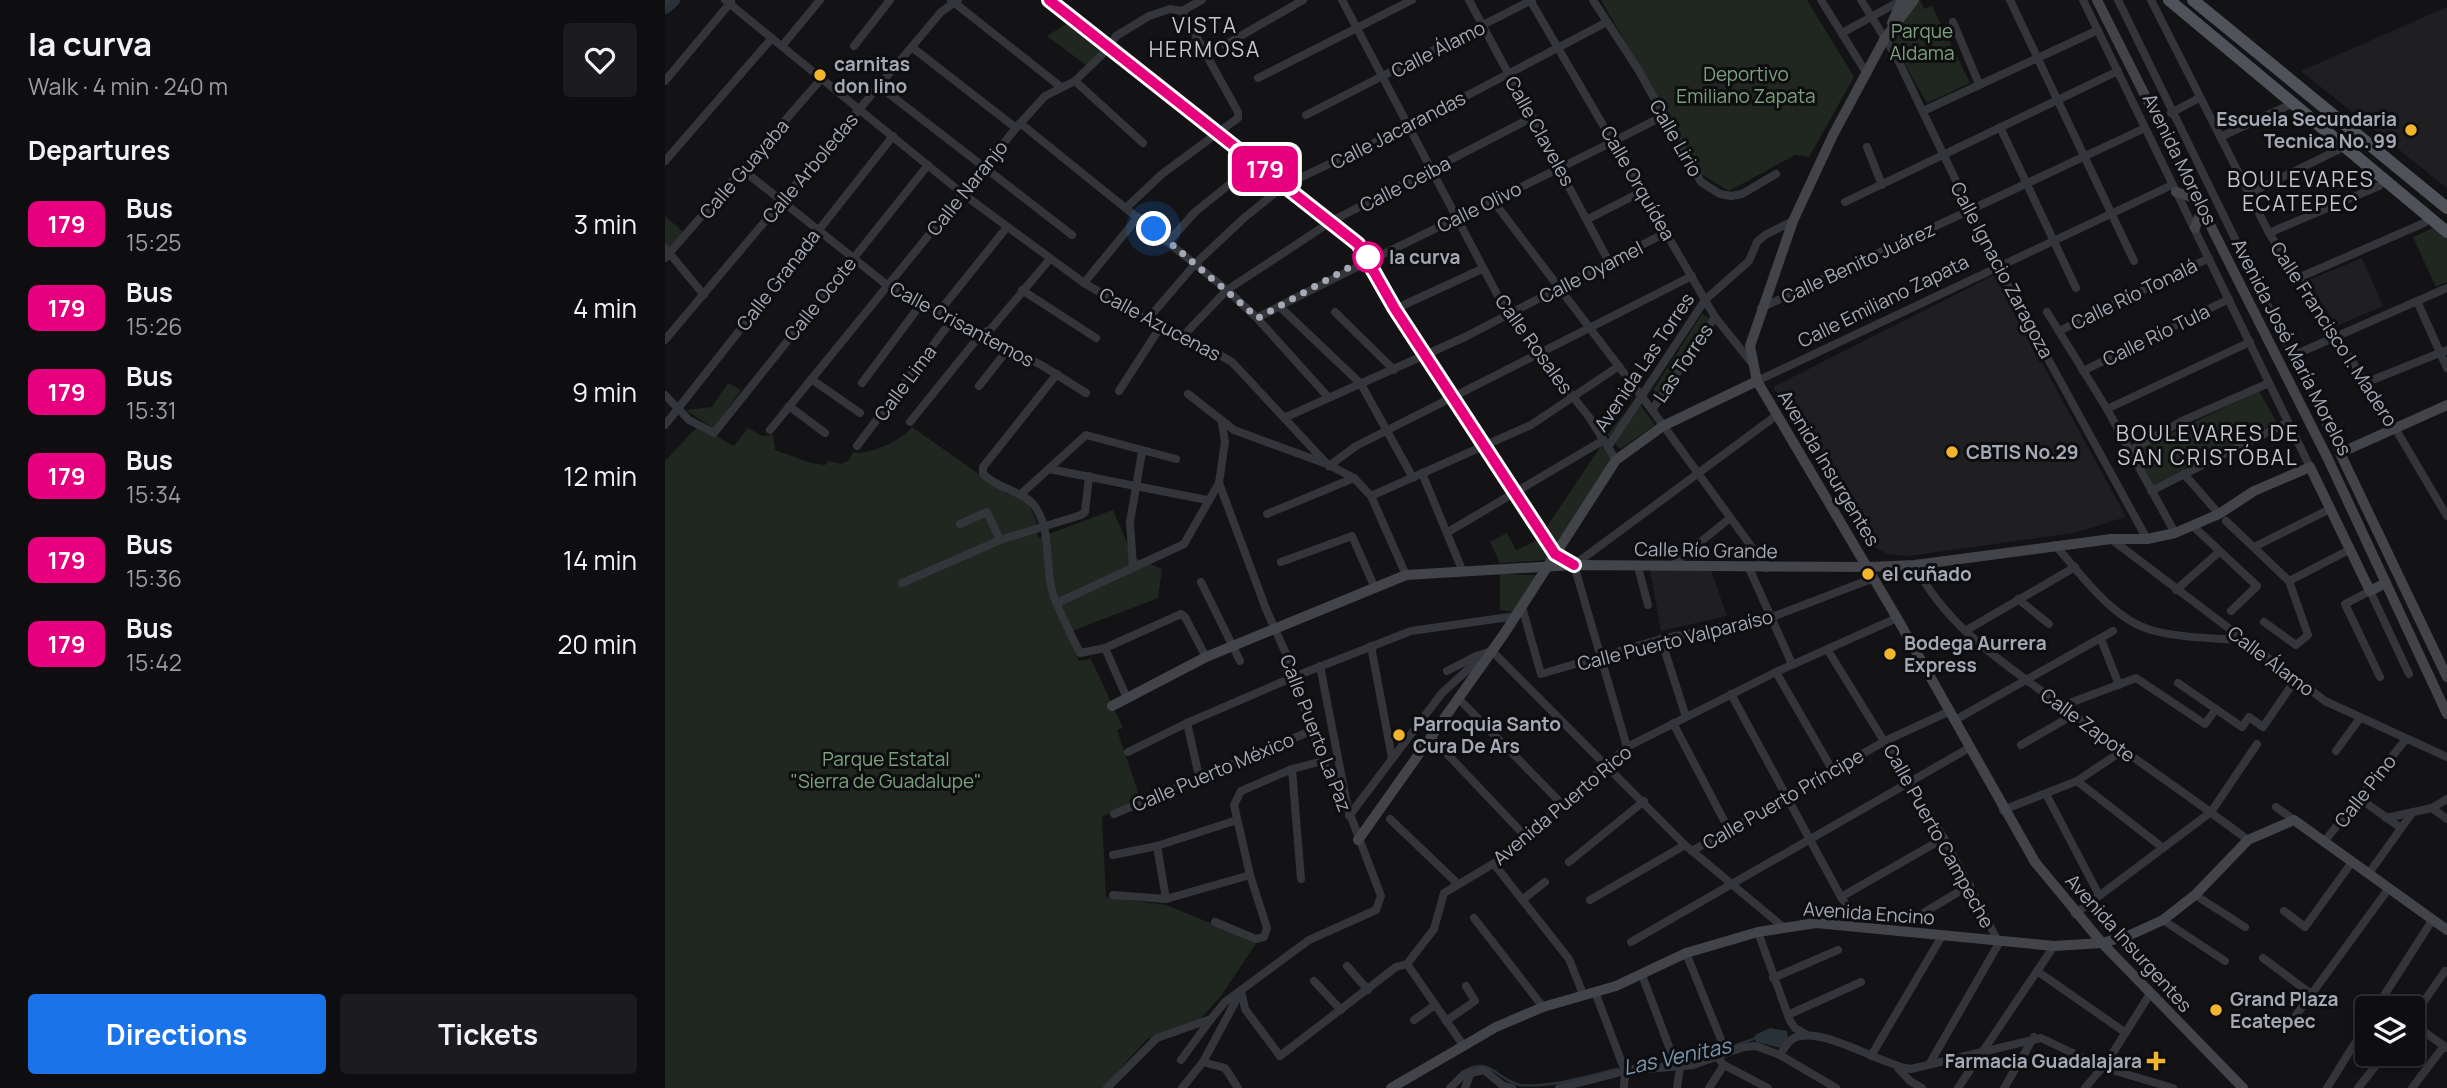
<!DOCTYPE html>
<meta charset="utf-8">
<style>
:root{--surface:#0e0e10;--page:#1c1c1e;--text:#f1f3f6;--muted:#9b9c9f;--line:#2e2e30;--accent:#1a73e8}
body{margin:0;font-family:Manrope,sans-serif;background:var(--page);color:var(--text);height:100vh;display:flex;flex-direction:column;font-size:26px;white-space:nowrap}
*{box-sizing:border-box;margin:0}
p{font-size:23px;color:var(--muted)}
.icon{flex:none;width:38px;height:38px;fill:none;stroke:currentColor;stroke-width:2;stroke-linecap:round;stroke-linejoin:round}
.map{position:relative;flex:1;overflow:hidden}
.sheet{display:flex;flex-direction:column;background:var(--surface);width:665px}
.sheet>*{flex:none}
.badge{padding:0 14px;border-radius:10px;font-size:24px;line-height:46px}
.tools{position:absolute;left:1690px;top:996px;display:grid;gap:14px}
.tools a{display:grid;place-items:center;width:70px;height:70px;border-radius:7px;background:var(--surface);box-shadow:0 4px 10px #0003,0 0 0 2px var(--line);font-size:35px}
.you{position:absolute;width:35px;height:35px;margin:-18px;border:5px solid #fff;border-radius:50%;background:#1a73e8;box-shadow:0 0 0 10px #1a73e833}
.map>.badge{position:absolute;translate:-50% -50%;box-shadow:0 0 0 4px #fff}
h2{padding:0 28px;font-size:26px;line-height:63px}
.round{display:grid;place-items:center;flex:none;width:74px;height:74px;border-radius:7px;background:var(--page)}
.overview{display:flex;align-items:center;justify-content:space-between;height:119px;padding:0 28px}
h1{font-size:33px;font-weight:700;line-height:52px}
.primary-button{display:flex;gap:14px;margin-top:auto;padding:14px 28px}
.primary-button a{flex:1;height:80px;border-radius:7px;background:var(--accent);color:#fff;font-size:28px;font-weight:700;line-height:80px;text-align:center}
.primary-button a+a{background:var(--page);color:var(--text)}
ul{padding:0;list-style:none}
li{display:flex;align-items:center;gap:21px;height:84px;padding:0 28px}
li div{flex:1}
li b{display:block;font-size:26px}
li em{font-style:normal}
li .badge{min-width:77px;font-weight:700;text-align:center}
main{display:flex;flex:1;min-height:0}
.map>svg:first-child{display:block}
</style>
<main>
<section class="sheet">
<div class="overview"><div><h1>la curva</h1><p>Walk · 4 min · 240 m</p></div><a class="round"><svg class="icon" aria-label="heart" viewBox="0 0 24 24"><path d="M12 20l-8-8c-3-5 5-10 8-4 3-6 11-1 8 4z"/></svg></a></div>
<h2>Departures</h2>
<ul>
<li><span class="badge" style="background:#e6007e;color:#fff">179</span><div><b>Bus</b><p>15:25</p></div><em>3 min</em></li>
<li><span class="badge" style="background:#e6007e;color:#fff">179</span><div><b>Bus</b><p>15:26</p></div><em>4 min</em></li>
<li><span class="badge" style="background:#e6007e;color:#fff">179</span><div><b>Bus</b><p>15:31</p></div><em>9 min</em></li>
<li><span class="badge" style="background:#e6007e;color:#fff">179</span><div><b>Bus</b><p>15:34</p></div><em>12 min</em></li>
<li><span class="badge" style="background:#e6007e;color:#fff">179</span><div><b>Bus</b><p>15:36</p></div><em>14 min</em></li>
<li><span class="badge" style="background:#e6007e;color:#fff">179</span><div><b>Bus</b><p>15:42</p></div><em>20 min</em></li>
</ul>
<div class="primary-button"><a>Directions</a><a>Tickets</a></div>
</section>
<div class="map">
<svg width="1782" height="1088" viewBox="0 0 1782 1088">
<rect width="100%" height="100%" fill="#131315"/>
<g fill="#1f1f22">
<path d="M1782,7V188L1636,71Z"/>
<path d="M1697,258L1718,306L1671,326L1643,280Z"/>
<path d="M1329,275L1461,517L1409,533L1244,556L1222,554L1204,544L1108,387Z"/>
<path d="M985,570H1046L1062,616L996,631Z"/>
</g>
<g fill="#1f2720">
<path d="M936,0H1142L1189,77L1144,157L1130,155L1064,191L1036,174Z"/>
<path d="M1255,0L1259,9L1267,6L1305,83L1262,103L1228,43L1233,26Z"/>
<path d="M408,20L446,50L421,65L382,36Z"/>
<path d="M0,216L18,232L4,249L0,245Z"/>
<path d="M1768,228L1782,238V282L1771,287L1748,237Z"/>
<path d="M1037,314L1044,318L990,397L985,395Z"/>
<path d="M63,383L76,390L49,429L21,410L47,407Z"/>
<path d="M1594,391L1612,423L1487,486L1469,451Z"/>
<path d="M971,399L990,425L955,449L942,435Z"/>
<path d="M33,426L69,446L83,428L97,436L108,435L110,450L146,463L160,465L164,461L176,464L184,460L188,452C203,456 238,440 247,427L342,494L360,497L371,520L373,538L448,510L468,557L497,569L493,598L402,633L414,661L426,659L458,728L452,730L475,798L437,817L441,897L501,905L592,942L556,996L528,1027L482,1039L438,1088H0V461Z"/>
<path d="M936,446L947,458L893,548L879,531Z"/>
<path d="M842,533L851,550L875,539L884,554L882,560L835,563L825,542Z"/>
<path d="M835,574L871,575L850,612L835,610Z"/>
</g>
<path fill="#293138" d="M1105,1028L1122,1031L1123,1039L1116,1048L1091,1042L1090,1035Z"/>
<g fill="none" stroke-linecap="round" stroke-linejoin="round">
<g stroke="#293138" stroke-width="2.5">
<path d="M996,1064L1047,1054L1091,1038"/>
<path d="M962,1067L986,1065"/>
<path d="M797,1072C827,1055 829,1079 855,1085C885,1088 923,1076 952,1069"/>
</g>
<path stroke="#293138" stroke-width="14" d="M0,7L8,0"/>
<g stroke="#34353a" stroke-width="8">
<path d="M60,0L298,194L419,283L482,320L519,335L567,362L662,464L689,478L706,496L741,575"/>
<path d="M286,0L396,87"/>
<path d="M677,0L843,315L924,417L951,460"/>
<path d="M804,0L944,262"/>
<path d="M865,0L1050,317L1086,362"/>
<path d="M928,0L974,71L1036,182L1055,194L1066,196L1077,194L1111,174"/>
<path d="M1156,0L1202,74"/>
<path d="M1196,0L1232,58L1332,266L1482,539"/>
<path d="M1345,0L1469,261"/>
<path d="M1418,0L1645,467"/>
<path d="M1453,0L1675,453"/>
<path d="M1486,0L1604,233L1730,428L1782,516"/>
<path d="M0,1L1,0"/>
<path d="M1288,22L1314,84"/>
<path d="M1177,33L1237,0"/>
<path d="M560,45L638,0"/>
<path d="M117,46L155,0"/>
<path d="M189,46L225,0"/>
<path d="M248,48L351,128"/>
<path d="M593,78L747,0"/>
<path d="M0,81L66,2"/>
<path d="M410,81L478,143"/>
<path d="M214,86L407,235"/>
<path d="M1258,111L1433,30"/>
<path d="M1506,113L1534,98"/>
<path d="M641,115L867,0"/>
<path d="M355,123L562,290L592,318L663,397"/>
<path d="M1335,127L1411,288"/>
<path d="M1555,137L1629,103"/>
<path d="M1202,147L1217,185"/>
<path d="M0,161L107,38"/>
<path d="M597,167L621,151"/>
<path d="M78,170L222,285L378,366L421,393"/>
<path d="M1583,194L1681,146"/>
<path d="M829,202L987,410L1102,568"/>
<path d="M1180,202L1453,71"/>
<path d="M461,208L497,174L573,118V112L517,11"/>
<path d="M923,219L978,191"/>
<path d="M1604,233L1714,186"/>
<path d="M504,241L530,212L591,163"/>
<path d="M0,248L39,295"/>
<path d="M0,258L157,78"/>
<path d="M1633,278L1759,223"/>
<path d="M419,283L473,217"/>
<path d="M357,290L431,338"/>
<path d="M1752,301L1782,368"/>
<path d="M614,306L696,384L748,478"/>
<path d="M1096,308L1480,128"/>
<path d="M730,309L817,269"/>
<path d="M670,312L729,370"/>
<path d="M1382,312L1442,409L1510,533"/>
<path d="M273,313L342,227"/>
<path d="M592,318C726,247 864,186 998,116"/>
<path d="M482,320L531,263L579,218L620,185L742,127L942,22"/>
<path d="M1394,331L1544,258"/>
<path d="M519,335L562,290L667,221L868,117"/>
<path d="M0,340L276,12L293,0"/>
<path d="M1627,356L1782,288"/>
<path d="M1418,371L1564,299"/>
<path d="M392,374L318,467V474C335,490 357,491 368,504C388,528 379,566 388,594C395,614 406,634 415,653L440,648L516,614L520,617L541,657"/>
<path d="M146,379L195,413"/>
<path d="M1092,381L1507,185"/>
<path d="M197,383L256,304"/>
<path d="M1700,383L1782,350"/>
<path d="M314,386L344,348"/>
<path d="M454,391L496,326"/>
<path d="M523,394L569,430L659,463"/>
<path d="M0,395L24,420L49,433L263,165"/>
<path d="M124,406L160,433"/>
<path d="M1442,409L1585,342"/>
<path d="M987,410L1050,317"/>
<path d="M621,417L800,337L1002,232"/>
<path d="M245,422L316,334L325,330L385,259"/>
<path d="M0,425L228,136"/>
<path d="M105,430L351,128L380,96L410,81L444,48L451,36L484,16L505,9L517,11L537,0"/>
<path d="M192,446L287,320"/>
<path d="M943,447L1040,300L1084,261L1092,242L1100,235L1128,221"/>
<path d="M1464,451L1517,421L1604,383"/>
<path d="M664,466L691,446L1027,276"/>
<path d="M384,469L542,500"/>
<path d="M757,473L798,572"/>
<path d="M1519,474L1554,514"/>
<path d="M1486,491L1623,422"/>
<path d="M356,494L421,435L511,459"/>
<path d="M706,496L866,425L954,366"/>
<path d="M602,514L689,478"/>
<path d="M1561,521L1624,581L1643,635L1631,645L1599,622"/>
<path d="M295,524L322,512L335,540"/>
<path d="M1528,526L1592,586L1566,611"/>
<path d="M783,532L937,441"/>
<path d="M1446,539L1660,701L1782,757"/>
<path d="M1390,545C1416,574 1447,619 1486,630C1515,638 1547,638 1577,640"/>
<path d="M1589,547L1665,509"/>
<path d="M616,562L687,536L710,588"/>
<path d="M1250,565C1280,626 1340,664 1393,703C1456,750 1521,793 1583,840"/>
<path d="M1006,566L1065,518"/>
<path d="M468,567L465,522L477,452"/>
<path d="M973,567L983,605"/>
<path d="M1084,568L1127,664"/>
<path d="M1624,581L1684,550"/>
<path d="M536,582L575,661"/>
<path d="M237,583L335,540L416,515L420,512L424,476"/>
<path d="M1511,590L1554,552"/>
<path d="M1353,599L1384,624"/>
<path d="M392,603L519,544L554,483"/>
<path d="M857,607L876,674L996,639L1107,617L1209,578"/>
<path d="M1300,631L1410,567"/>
<path d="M996,639L1021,717"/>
<path d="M1436,639L1454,685"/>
<path d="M706,646L727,758"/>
<path d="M440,648L461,696"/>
<path d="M1162,649L1279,838L1334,943L1265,1063"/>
<path d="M655,666L682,804"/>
<path d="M782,671L811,656"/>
<path d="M1111,672L1168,771"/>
<path d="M1715,677L1680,604L1705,591L1744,674"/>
<path d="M1513,683L1577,727L1584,717L1598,727L1631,679"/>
<path d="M1066,694L1176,897L1196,927"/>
<path d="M793,698L899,806"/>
<path d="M1397,706L1471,678L1540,724L1551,709"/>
<path d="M1290,720L1448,631"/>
<path d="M522,723L534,776"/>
<path d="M1008,723L1063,828"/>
<path d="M766,737L862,838"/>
<path d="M1356,745L1408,715"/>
<path d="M962,747L909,565L1112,415"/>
<path d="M1671,751L1695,718"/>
<path d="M463,752L522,723L631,676L746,631L851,616"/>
<path d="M627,769L636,879"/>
<path d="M1412,781L1498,848"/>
<path d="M1381,794L1434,895"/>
<path d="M1694,798L1736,828"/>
<path d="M1611,807L1629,820"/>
<path d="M1767,808L1782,819"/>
<path d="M1338,810L1412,781L1457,751"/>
<path d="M449,814L648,730"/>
<path d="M684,816L777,693L810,663L811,656L827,651L1020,845L1118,927"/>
<path d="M1721,818L1767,808L1782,799"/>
<path d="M725,819L792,883"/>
<path d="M1659,842L1741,739"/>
<path d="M492,846L501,899"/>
<path d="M1027,851L1220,741L1285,711"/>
<path d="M448,855L492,846L572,820"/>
<path d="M904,862L979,801"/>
<path d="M829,864L904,959L918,994"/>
<path d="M1704,873L1747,813"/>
<path d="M448,895L501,899L585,875"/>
<path d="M1530,895L1580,927"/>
<path d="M1176,897L1279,838"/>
<path d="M857,900L880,882"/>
<path d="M925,900L1020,845"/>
<path d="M1619,911L1640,927L1687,862"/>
<path d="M1410,914L1546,812L1592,744"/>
<path d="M809,918L878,1007"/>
<path d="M1250,918L1305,885"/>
<path d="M1498,920L1560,961"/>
<path d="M550,922L591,939L599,937L602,928L585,875L569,805L576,791L627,769L658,761"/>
<path d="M1093,932L1125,1021L1130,1028L1142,1035"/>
<path d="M966,942L1304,748"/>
<path d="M1021,953L1057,1042"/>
<path d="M1598,958L1646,994"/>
<path d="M742,964L798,1045"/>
<path d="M682,966L703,990"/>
<path d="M1372,971L1461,1033"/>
<path d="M977,975L1006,1052"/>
<path d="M1108,978L1173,950"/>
<path d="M649,981L676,1010"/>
<path d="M576,990L580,1009L615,1056L731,967L742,964L769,929L779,893L833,861L962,747L1111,672L1232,618"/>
<path d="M930,992L960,1071L959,1088"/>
<path d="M1711,1008L1768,919"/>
<path d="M1123,1015L1196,982"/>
<path d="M1748,1017L1780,971"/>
<path d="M749,1020L770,1005"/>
<path d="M781,1021L810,1001L801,986"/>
<path d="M1748,1024L1782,1048"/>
<path d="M1624,1025L1724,888"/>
<path d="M1115,1055C1119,1049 1122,1042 1129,1038C1156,1025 1216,1065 1246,1069L1376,1038L1437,1067L1508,1088"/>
<path d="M1206,1056L1277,936"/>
<path d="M1053,1058L1059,1065L1103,1088"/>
<path d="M516,1060L546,1019"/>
<path d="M538,1062L560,1068L573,1088"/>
<path d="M1233,1068L1245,1081L1257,1088"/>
<path d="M442,1088L492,1038L546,1019L560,1002L644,940L711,910L716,896L683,809L658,761L631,684V676L601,609L554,483L560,442L557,423"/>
<path d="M517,1088L538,1062L575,993"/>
<path d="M785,1088L798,1075L819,1070L837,1085L847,1088"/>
<path d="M800,1088L806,1072"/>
<path d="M894,1088L960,1071L1028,1065L1079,1047L1091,1046L1115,1055L1171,1088"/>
<path d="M1012,1088L1015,1068"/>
<path d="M1044,1088L1059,1065"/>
<path d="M1293,1088L1389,946"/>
<path d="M1339,1088L1369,1037"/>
<path d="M1420,1088L1442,1062L1485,994"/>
<path d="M1662,1088L1703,1022"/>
<path d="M1693,1088L1720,1054"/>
<path d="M1747,1088L1779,1046"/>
</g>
<g stroke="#42444a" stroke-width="10">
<path d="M384,0L693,244L730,309L890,554L909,565"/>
<path d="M1249,0L1220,38L1168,135L1128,221L1085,346L1092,381L1232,618L1370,862L1437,943L1578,1088"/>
<path d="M1432,0L1663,459L1782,714"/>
<path d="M1227,23L1237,0"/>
<path d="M1511,192L1533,199"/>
<path d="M1530,228L1537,209"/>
<path d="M1782,405L1675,453L1782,677"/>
<path d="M447,706L541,657L741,575L909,565L1203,567L1250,565L1446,539H1482L1510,533L1554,514L1589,491L1645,467L1705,591L1721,583"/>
<path d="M693,840L839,634L951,460L998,426L1092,381"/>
<path d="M726,1088L831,1027L878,1007L951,986L1021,953L1093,932L1151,923L1389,946L1437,943L1465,935L1498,920L1530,895L1583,840L1629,820L1782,930"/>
</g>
<g stroke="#505259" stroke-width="12">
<path d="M1504,0L1782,232"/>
<path d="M1528,0L1782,208"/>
</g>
</g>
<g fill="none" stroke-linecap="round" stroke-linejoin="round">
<defs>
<path id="line" d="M384,0L693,244L730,309L890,554L909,565"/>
</defs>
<use href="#line" stroke="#fff" stroke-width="16"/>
<use href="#line" stroke="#e6007e" stroke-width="10"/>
<path stroke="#a4a9b5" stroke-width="7" stroke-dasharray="0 12.6" d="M489,229L593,318L703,257"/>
</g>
<g fill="#f3b52c" stroke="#0e0e10" stroke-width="2.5">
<circle cx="155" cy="75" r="7"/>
<circle cx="1746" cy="130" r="7"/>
<circle cx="1287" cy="452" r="7"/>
<circle cx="1203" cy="574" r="7"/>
<circle cx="1225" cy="654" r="7"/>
<circle cx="734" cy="735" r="7"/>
<circle cx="1551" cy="1010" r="7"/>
<path d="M1487.5 1050.5h7v7h7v7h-7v7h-7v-7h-7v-7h7z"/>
</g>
<circle fill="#fff" stroke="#e6007e" stroke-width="3.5" cx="703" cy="257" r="14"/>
<g text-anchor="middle" stroke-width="6" stroke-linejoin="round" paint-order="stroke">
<g font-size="19" fill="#7ba17e" stroke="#0e0e10">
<text x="1257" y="38">Parque<tspan x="1257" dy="22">Aldama</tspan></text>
<text x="1081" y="81">Deportivo<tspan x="1081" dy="22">Emiliano Zapata</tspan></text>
<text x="221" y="766">Parque Estatal<tspan x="221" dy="22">"Sierra de Guadalupe"</tspan></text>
</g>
<g font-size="19" fill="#a4a9b5" stroke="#0e0e10">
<text transform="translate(773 49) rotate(-27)" y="7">Calle Álamo</text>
<text transform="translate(733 130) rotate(-27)" y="7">Calle Jacarandas</text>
<text transform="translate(875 131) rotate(61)" y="7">Calle Claveles</text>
<text transform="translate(1011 138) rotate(60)" y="7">Calle Lirio</text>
<text transform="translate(1515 159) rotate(64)" y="7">Avenida Morelos</text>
<text transform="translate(145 168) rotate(-50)" y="7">Calle Arboledas</text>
<text transform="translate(79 169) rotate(-49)" y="7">Calle Guayaba</text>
<text transform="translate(973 183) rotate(60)" y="7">Calle Orquídea</text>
<text transform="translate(740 184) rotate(-27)" y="7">Calle Ceiba</text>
<text transform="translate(302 188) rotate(-51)" y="7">Calle Naranjo</text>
<text transform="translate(814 207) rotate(-26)" y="7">Calle Olivo</text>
<text transform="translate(1193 263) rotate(-25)" y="7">Calle Benito Juárez</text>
<text transform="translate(1337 270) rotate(62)" y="7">Calle Ignacio Zaragoza</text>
<text transform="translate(926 272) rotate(-27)" y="7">Calle Oyamel</text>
<text transform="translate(113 280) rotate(-52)" y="7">Calle Granada</text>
<text transform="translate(1469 294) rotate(-26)" y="7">Calle Río Tonalá</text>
<text transform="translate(155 299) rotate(-51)" y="7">Calle Ocote</text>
<text transform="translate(1218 301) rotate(-26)" y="7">Calle Emiliano Zapata</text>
<text transform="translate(297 324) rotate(28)" y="7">Calle Crisantemos</text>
<text transform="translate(495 324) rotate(28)" y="7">Calle Azucenas</text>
<text transform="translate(1669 334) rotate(57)" y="7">Calle Francisco I. Madero</text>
<text transform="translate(1491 335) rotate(-26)" y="7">Calle Río Tula</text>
<text transform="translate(869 344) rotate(54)" y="7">Calle Rosales</text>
<text transform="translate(1627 347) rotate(63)" y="7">Avenida José María Morelos</text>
<text transform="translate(979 362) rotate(-56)" y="7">Avenida Las Torres</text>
<text transform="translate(1018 363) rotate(-56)" y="7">Las Torres</text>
<text transform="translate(240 383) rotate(-53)" y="7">Calle Lima</text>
<text transform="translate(1164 468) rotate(59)" y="7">Avenida Insurgentes</text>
<text transform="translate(1041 550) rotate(1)" y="7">Calle Río Grande</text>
<text transform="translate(1010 640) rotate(-14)" y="7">Calle Puerto Valparaíso</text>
<text transform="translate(1606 661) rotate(37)" y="7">Calle Álamo</text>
<text transform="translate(1423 725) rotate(36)" y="7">Calle Zapote</text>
<text transform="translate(651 733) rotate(69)" y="7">Calle Puerto La Paz</text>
<text transform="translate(548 772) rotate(-23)" y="7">Calle Puerto México</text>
<text transform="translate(1700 791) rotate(-52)" y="7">Calle Pino</text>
<text transform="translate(1118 799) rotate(-30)" y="7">Calle Puerto Príncipe</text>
<text transform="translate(897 805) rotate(-40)" y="7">Avenida Puerto Rico</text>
<text transform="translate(1274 836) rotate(61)" y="7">Calle Puerto Campeche</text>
<text transform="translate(1204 913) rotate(4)" y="7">Avenida Encino</text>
<text transform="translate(1464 943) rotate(48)" y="7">Avenida Insurgentes</text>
</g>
<g font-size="19" font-weight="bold" fill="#a4a9b5" stroke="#0e0e10" text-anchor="start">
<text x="169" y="71">carnitas<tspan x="169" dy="22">don lino</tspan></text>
<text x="1732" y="126" text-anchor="end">Escuela Secundaria<tspan x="1732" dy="22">Tecnica No. 99</tspan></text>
<text x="1301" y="459">CBTIS No.29</text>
<text x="1217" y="581">el cuñado</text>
<text x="1239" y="650">Bodega Aurrera<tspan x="1239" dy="22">Express</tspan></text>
<text x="748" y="731">Parroquia Santo<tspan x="748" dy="22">Cura De Ars</tspan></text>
<text x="1565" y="1006">Grand Plaza<tspan x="1565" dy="22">Ecatepec</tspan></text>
<text x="1477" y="1068" text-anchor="end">Farmacia Guadalajara</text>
</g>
<g font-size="19" font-weight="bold" fill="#a4a9b5" stroke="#0e0e10" text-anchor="start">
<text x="724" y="264">la curva</text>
</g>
<g font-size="21" letter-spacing="2" fill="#c5c8d1" stroke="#0e0e10">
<text x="540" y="33">VISTA<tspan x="540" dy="24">HERMOSA</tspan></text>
<text x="1636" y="187">BOULEVARES<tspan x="1636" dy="24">ECATEPEC</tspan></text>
<text x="1543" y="441">BOULEVARES DE<tspan x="1543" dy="24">SAN CRISTÓBAL</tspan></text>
</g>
<g font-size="21" font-style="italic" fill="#7a96b1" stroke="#0e0e10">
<text transform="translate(1012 1057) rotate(-12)" y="7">Las Venitas</text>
</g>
</g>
</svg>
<div class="tools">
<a><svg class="icon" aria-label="layers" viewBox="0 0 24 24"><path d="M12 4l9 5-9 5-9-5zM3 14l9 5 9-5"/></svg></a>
</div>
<div class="you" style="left:489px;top:229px"></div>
<b class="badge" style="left:600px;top:169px;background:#e6007e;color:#fff">179</b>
</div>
</main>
